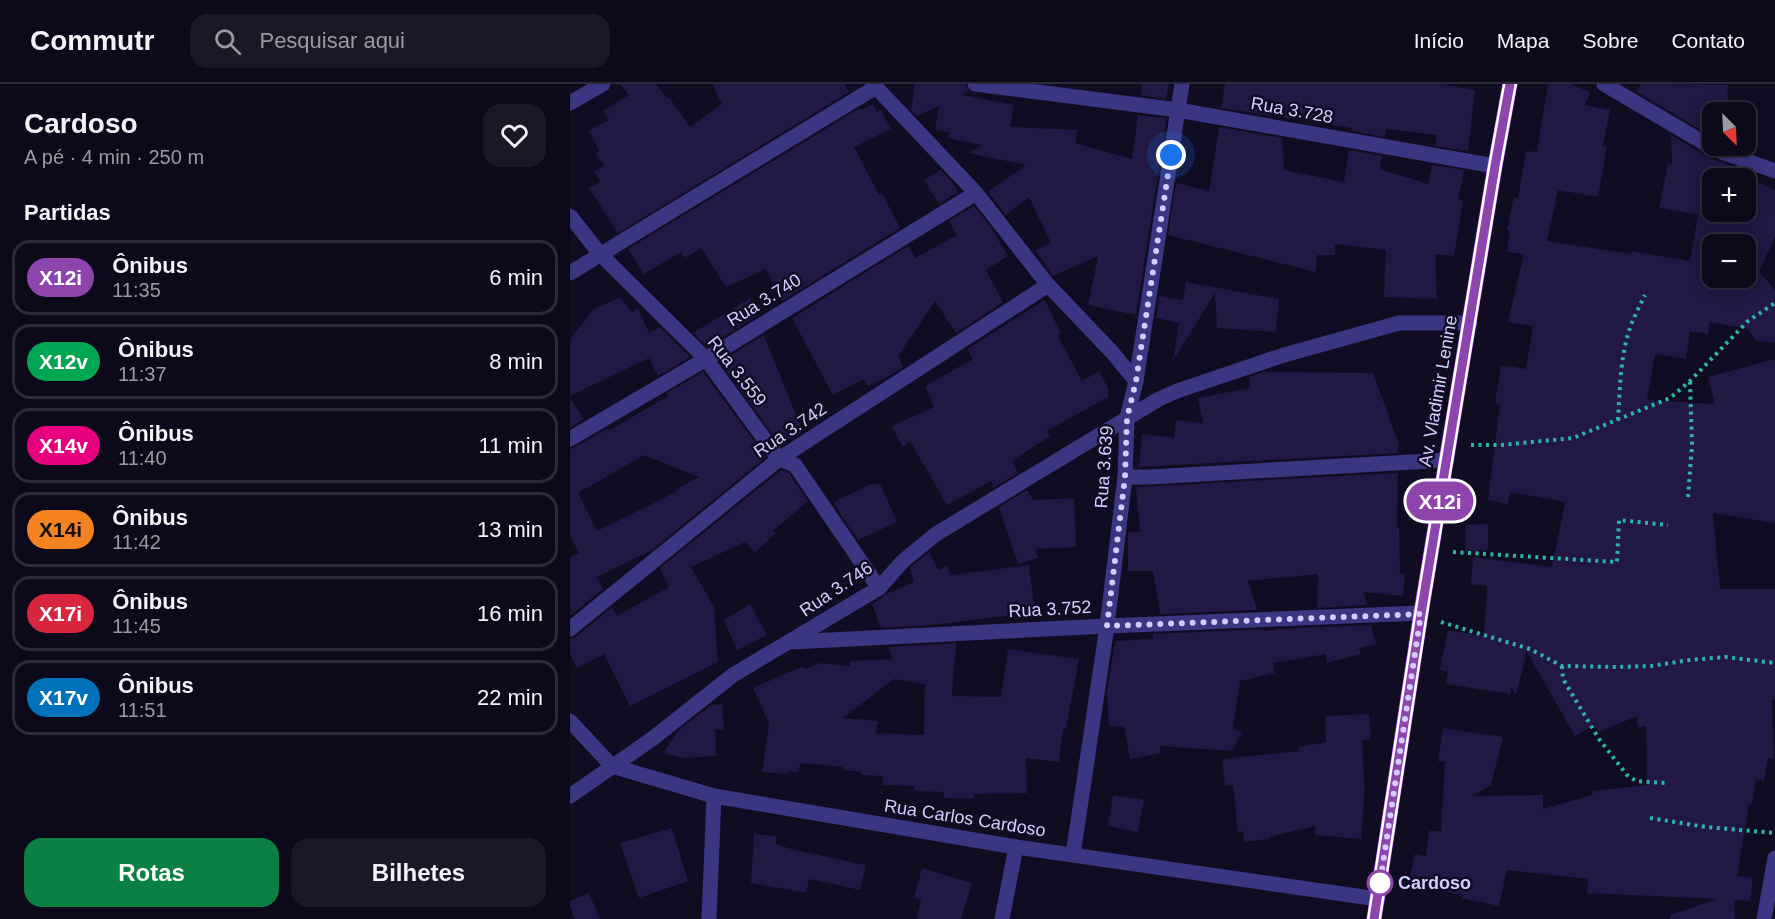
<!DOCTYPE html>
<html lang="pt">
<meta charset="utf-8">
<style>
:root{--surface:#0c0a1a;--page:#1a1827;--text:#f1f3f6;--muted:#9a9aa2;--line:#2c2b39;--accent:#0b8043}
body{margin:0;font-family:Arial,sans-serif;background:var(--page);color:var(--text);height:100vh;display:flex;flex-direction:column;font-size:22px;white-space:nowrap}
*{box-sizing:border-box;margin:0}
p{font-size:20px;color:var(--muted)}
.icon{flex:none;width:33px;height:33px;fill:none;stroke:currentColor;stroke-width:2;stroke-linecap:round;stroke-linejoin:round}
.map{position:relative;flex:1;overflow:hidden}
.side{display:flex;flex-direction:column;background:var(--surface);width:570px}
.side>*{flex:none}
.badge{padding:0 12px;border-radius:20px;font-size:21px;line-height:39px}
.needle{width:39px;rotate:156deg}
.buttons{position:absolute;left:1132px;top:18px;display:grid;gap:12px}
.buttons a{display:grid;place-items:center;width:54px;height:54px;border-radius:12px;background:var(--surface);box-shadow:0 3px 15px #0003,0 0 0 2px var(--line);font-size:30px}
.you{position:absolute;width:30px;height:30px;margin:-15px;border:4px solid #fff;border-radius:50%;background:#1a73e8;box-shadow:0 0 0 9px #1a73e833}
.map>.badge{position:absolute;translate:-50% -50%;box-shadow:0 0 0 3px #fff}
h2{padding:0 24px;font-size:22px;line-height:54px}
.round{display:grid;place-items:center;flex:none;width:63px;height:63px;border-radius:18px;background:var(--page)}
.summary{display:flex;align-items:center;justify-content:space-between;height:102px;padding:0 24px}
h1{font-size:28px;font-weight:600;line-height:45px}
.primary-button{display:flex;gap:12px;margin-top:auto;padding:12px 24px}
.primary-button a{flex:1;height:69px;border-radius:18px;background:var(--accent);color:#fff;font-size:24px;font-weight:600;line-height:69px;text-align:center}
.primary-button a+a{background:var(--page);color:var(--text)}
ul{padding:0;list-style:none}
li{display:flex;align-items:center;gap:18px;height:75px;margin:0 12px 9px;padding:0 12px;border:3px solid var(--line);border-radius:18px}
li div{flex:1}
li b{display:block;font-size:22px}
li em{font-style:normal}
li .badge{min-width:66px;font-weight:700;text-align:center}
header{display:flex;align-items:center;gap:36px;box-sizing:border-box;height:84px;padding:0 30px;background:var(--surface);border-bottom:2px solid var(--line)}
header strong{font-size:28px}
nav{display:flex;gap:33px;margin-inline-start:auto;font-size:21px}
.search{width:420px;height:54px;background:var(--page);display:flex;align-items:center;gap:15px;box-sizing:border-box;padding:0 21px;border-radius:18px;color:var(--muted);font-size:22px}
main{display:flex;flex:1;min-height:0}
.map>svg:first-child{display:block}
</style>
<header>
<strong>Commutr</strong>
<div class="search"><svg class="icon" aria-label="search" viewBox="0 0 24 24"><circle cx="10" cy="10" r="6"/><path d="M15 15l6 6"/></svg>Pesquisar aqui</div>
<nav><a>Início</a><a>Mapa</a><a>Sobre</a><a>Contato</a></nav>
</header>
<main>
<section class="side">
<div class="summary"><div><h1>Cardoso</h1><p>A pé · 4 min · 250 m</p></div><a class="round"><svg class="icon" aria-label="heart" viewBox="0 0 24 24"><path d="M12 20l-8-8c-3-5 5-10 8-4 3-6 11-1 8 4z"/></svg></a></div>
<h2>Partidas</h2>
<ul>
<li><span class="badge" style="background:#8e44ad;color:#fff">X12i</span><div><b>Ônibus</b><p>11:35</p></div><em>6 min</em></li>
<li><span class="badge" style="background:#00a651;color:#fff">X12v</span><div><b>Ônibus</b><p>11:37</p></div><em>8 min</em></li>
<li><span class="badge" style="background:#e6007e;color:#fff">X14v</span><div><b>Ônibus</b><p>11:40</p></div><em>11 min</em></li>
<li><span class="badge" style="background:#f58220;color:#111">X14i</span><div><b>Ônibus</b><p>11:42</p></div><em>13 min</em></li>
<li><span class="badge" style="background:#d7263d;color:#fff">X17i</span><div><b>Ônibus</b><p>11:45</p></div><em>16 min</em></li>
<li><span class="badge" style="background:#0072bc;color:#fff">X17v</span><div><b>Ônibus</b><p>11:51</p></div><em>22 min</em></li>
</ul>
<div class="primary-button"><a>Rotas</a><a>Bilhetes</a></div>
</section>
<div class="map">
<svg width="1205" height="835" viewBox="0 0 1205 835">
<rect width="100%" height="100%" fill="#100d22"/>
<g fill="#211843" fill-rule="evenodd">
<path d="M50,0H86L97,14L99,13L120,43L152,20L142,0H274L279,8L48,149L19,104L30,98L24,87L34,82L26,69L29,67L19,46L39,36L33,27L59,11Z"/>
<path d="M345,0H395L399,7L392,11L444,21L440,43L508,46L505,59L562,75L568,31L597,34L566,231L518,221L528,172L483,192L465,166L481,159L459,113L436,131L418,108L456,81L398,69L412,61L378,54L379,48L365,46L369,22L347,32L341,26Z"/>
<path d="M572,0H599L596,15L571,11Z"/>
<path d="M655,0H870L905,6L898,67L865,62L867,51L816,45L815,53L782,47V44L651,24Z"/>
<path d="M978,0H1000L1020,8L1015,21L1040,26L1033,61L1037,62L1028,113L988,106L977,157L1061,170L1062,167L1118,177L1120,176L1128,131L1089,124L1098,79L1102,80L1101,51L1141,75L1166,83L1165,88L1205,106V153L1189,188L1205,206V259L1185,256L1178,245L1140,238L1138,250L1120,247L1116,275L1085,270L1077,316L1145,320L1138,293L1205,275V439L1143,429L1150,505H1205V616H1202L1204,674H1198L1194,697L1186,695L1182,721L1179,720L1167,792L1183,794L1180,817L1164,816L1165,835H1100V831L1147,815L1017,809L1018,795L937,786L929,822L892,814L893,811L838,801L845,770L856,772L859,747H871L875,678L868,677L873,644L933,653L921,701L902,712L973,711V725L1023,711L1022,707L1077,701L1076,642L1068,643L1067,632L1029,648L1024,641L1005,652L957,568L946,611L941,603L940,610L876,600L878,588L870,586L878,546L914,552L917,502L901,500L903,473L982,483L995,418L940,408L938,420L918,416L930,320L925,319L931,281L956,285L963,242L938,238L954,170L937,168L940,147L937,146L944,113L948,114L956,67L967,68ZM1143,94H1176V128H1143ZM1143,160H1176V194H1143Z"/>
<path d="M1071,0L1158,1L1157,28H1143V53L1067,8Z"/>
<path d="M303,20L307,28L311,26L321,45L284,63L309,111L312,109L330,144L212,217L196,185L156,203L131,164L115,174L111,168L74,190L58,165L290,24L291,26Z"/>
<path d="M649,43L712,54L714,86L774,98L779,66L812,72L810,85L858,100L862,81L894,86L888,116L893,117L884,172L865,170L867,215L814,213L816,166L765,160V171H747L746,188L598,151L606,99L639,107Z"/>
<path d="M371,86L382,98L388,108L369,120L354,96Z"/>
<path d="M404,122L420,142L438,172L416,186L433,218L386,249L365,217L328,272L333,283L319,292L298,302L294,295L263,311L222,234L338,162L345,174L387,151L379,137Z"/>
<path d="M616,198L709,215L706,248L647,244L645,209L603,277L609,239L586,234L589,212L613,216Z"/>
<path d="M50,213L62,228L68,224L79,249L90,243L120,273L88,292L79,274L0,312V255L24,225Z"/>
<path d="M180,214L187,232L137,263L123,249Z"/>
<path d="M475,216L491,250L488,252L512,297L529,287L538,304V313L477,347L480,352L442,377L448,389L423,404L421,397L377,421L340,357L333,363L321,342L364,323L355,302L403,275L397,265Z"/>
<path d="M194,251L233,348L225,353L209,359L150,278Z"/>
<path d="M133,288L196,373L82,466L27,493L33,505L0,532V473L9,469L0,451V365L5,363L37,345L40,346L98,312L97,309ZM74,371L129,393L106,405L107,407L86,418L27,447L8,409Z"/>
<path d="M693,288L803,289L828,358V369L569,383L572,350L604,354L606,336L633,339L628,314L680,304V293Z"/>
<path d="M0,314L14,335L0,344Z"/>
<path d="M211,386L219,389L238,417L203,447L206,449L185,468L175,458L121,483L144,523L148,578L60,622L34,570L7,584L0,570V555L6,553L42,523L47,532L99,503L90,484Z"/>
<path d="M828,389L827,443H829L830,490H835L833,512L794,508L797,521L747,524L748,490L678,497L687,526L590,530L583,487H558V448H570L566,403Z"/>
<path d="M301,400H310L327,438L288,456L269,428L264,418Z"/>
<path d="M457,406L463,416L504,414L506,463L466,465L468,474L448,480L429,423Z"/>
<path d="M918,440V466L896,467V441Z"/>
<path d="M359,468L368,486L377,482L381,491L459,481L465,528L363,541L311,544L302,520L318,509L344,498L340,484Z"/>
<path d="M180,520L197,551L167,566L154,536Z"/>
<path d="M801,541L806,560L789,564L791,570L756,579V570L703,579L705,589L670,597L663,644L672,649L662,667L590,662L591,669L560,675L554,642L539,643L537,609L545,557L583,555V550L693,545L695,547L708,545Z"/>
<path d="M386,559L382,612L431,613L438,565L509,575L496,645H493L489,678L456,674L457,709L404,710V715L374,714V708L344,707V702L312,701L313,692L291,691L292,688L273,686V683L231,679L228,689L218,687L217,690L192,688L199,640L183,604L234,582L235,585L251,579L280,582V577L323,575L318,563ZM324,595L355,600L354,651L306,649L308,637L273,634Z"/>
<path d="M152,620L154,645L145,646L146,672L113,674L93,669L109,646L141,621Z"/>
<path d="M799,630L801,655L792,656L794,701H795L791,755L745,751V742L699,753L700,755L674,758L673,747L668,748L663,701L655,702L652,675L729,667L728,663L756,658L755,632Z"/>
<path d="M543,711L574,716L568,748L538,742Z"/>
<path d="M102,744L118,797L69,814L50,759Z"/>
<path d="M184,750L206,752V760L224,766L296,781L290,806L239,795L236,809L181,799Z"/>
<path d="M352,784L402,799L391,835H347L351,816L344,814Z"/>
<path d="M19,809L30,835H5L0,823V817Z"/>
</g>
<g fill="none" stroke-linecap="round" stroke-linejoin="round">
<g stroke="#2bb5ae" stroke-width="4" stroke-dasharray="3 4.5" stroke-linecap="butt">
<path d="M1048,336C1050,305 1050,271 1061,241C1065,231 1070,221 1075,211"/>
<path d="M901,361H931L1003,354L1100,314L1120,297L1178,237L1205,219"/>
<path d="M1118,413L1122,361L1120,298"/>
<path d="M883,468L1047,478L1049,436L1098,441"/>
<path d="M871,538L960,565L992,582L1045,583L1081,582L1120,576L1156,573L1205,579"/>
<path d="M992,582L993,595L1029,655L1057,691L1066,697L1095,699"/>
<path d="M1080,734L1136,743L1205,749"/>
</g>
<g stroke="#3a3682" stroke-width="15">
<path d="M303,0L406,109L478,201L541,267L566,297"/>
<path d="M405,0L608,26L925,82"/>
<path d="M1034,0L1146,66L1205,87"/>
<path d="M0,19L33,0"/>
<path d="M0,132L30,170L136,275L209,375L225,381L309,504"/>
<path d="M0,189L306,3"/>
<path d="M0,355L136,275L406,109"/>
<path d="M555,393H580L877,376"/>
<path d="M0,545L209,375L478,201"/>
<path d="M221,558L537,542L851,529"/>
<path d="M0,637L42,682L144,712L446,763L808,815"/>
<path d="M0,712L82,655L163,591L309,504L333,477L366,450L589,315L607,307L714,271L829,239H900"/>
<path d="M503,771L537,542L555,393L557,334L566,297L612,0"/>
<path d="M139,835L144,712"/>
<path d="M432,835L446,763"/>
<path d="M1194,835L1205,774"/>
</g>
<path stroke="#c054ff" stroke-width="15" d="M804,835L851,529L925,82L940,0"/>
</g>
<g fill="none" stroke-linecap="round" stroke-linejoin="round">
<defs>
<path id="line" d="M804,835L851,530L925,82L940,0"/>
</defs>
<use href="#line" stroke="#fff" stroke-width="14"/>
<use href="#line" stroke="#8e44ad" stroke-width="9"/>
<path stroke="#d3cdff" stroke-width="6" stroke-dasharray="0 10.8" d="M601,71L566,297L557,334L555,393L537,542L851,530L810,799"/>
</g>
<circle fill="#fff" stroke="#8e44ad" stroke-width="3" cx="810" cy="799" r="12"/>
<g text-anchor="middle" stroke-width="5" stroke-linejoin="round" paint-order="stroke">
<g font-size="18" fill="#d3cdff" stroke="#100d22">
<text transform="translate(722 26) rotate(10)" y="6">Rua 3.728</text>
<text transform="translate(194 216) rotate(-32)" y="6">Rua 3.740</text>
<text transform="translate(167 287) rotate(52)" y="6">Rua 3.559</text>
<text transform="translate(868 307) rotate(-80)" y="6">Av. Vladimir Lenine</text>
<text transform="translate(220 346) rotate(-34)" y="6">Rua 3.742</text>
<text transform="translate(534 383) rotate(-86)" y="6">Rua 3.639</text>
<text transform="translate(266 505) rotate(-34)" y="6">Rua 3.746</text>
<text transform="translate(480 525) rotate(-3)" y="6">Rua 3.752</text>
<text transform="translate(395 734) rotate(9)" y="6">Rua Carlos Cardoso</text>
</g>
<g font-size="18" font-weight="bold" fill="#d3cdff" stroke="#100d22" text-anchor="start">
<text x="828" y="805">Cardoso</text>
</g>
</g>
</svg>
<div class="buttons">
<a><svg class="needle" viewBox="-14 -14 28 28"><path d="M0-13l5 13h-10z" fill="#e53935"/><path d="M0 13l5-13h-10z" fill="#9a9aa2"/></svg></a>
<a>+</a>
<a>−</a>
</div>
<div class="you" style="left:601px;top:71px"></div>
<b class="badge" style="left:870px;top:417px;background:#8e44ad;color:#fff">X12i</b>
</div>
</main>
